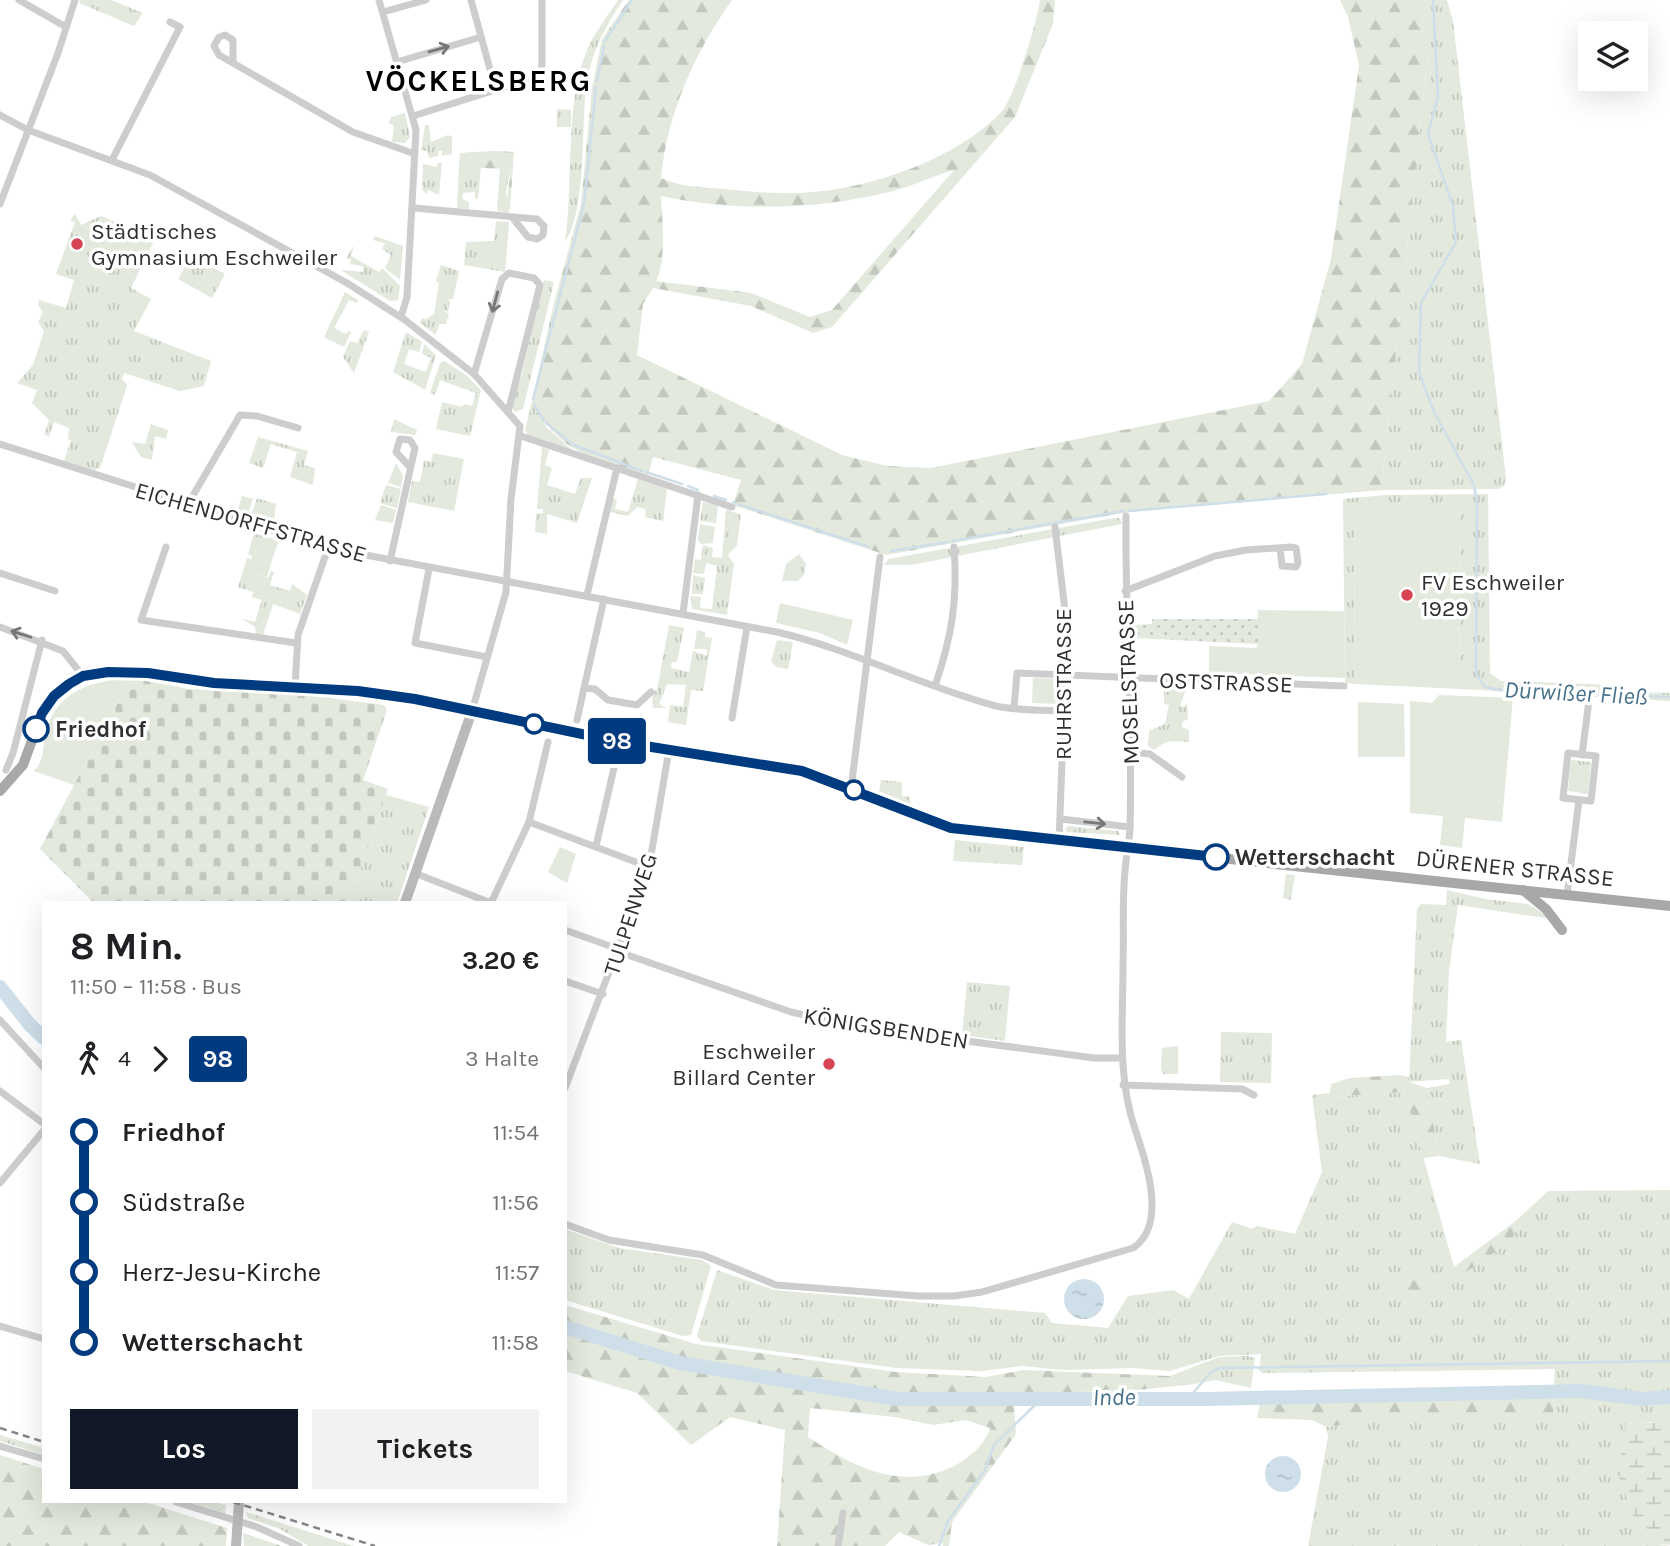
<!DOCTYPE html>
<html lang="de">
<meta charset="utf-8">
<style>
:root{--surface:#fff;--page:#f2f2f2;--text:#202124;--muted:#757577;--accent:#111827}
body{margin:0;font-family:Karla,sans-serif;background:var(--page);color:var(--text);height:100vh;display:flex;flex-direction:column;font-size:26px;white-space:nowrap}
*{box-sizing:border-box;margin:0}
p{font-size:23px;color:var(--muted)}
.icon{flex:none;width:38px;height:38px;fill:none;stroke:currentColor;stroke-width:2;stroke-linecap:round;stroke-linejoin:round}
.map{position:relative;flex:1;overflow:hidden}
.panel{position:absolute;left:42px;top:901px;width:525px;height:602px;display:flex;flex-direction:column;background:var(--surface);border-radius:0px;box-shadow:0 7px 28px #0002}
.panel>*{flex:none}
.badge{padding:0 14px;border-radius:5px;font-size:24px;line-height:46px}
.fabs{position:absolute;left:1578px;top:21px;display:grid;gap:14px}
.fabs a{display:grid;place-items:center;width:70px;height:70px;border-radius:0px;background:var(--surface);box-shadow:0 7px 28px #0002;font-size:35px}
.map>.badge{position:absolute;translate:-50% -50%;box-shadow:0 0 0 4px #fff}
.legs{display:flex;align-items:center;gap:10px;height:77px;padding:0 28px;font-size:23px}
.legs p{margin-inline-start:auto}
.head{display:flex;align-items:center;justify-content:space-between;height:119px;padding:0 28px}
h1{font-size:38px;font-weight:700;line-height:52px}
.button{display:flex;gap:14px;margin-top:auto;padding:14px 28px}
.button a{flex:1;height:80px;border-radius:0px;background:var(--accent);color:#fff;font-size:28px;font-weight:700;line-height:80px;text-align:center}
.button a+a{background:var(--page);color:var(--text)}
ul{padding:0 28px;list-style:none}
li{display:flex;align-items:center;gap:24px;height:70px;font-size:26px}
li i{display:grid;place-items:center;width:10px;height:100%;margin:0 9px;background:currentColor}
li i::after{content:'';width:18px;height:18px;margin:-9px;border:5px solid;border-radius:50%;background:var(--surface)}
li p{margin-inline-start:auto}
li:first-child i{background:linear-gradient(#0000 50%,currentColor 0)}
li:last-child i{background:linear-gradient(currentColor 50%,#0000 0)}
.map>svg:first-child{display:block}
</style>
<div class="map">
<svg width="1670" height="1546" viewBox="0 0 1670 1546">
<defs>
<pattern id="grass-tufts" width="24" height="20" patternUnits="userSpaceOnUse" patternTransform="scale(1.75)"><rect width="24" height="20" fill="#e3e9dd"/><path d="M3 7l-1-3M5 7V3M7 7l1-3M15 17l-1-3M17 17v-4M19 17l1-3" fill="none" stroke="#c3c8be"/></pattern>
<pattern id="forest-firs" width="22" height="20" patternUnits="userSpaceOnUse" patternTransform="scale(1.75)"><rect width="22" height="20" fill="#e3e9dd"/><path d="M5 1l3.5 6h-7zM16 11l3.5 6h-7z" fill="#c3c8be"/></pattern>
<pattern id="wetland-marsh" width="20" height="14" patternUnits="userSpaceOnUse" patternTransform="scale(1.75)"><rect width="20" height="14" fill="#e3e9dd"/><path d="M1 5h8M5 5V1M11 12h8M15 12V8" fill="none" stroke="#c3c8be"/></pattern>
<pattern id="cemetery-stones" width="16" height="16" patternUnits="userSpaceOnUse" patternTransform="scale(1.75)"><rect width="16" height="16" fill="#e3e9dd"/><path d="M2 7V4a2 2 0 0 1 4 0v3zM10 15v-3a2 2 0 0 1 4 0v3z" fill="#c3c8be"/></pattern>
<pattern id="garden-dots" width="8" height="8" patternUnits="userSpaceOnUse" patternTransform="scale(1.75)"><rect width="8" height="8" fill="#e3e9dd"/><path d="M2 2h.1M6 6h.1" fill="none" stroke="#c3c8be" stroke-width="1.8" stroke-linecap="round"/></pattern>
<pattern id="water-ripples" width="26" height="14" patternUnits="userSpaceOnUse" patternTransform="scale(1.75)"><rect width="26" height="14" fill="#cedfea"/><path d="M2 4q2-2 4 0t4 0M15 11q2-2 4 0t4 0" fill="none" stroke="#b1c0c9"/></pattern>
</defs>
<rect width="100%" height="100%" fill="#fff"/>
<g fill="url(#grass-tufts)">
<path d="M80,0H111L143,13L134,26L79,3Z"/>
<path d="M618,0H623C604,29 590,54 586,89C581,129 587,209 565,242C574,181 564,106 587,50C594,33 608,16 618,0Z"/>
<path d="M1416,0H1447L1453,21L1506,478L1504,486L1498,489L1381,490L1428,56L1420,10Z"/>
<path d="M557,109L571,110V127H557Z"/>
<path d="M405,113L410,137L405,143L392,142L394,126L389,123L391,117Z"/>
<path d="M425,125H429L431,142L448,135L452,137V154L442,156V151H438V156L429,158L427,151L421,150Z"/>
<path d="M438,163H442L439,195L428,190L427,194L422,190L423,164L437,167Z"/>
<path d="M481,166L478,199H475V192L463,193L462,199L469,202V209L457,208L459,167Z"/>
<path d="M500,168L511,169L506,192L509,213L497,211Z"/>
<path d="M75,214L81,225L101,216L146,235L151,226L155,228L152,237L155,239L131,288L151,299L134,331L211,361L204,386L180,391L124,373L122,379L127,384L126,389L100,468L94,470L64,461L71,440L68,439L69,428L54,422L49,436L44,435L49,420L32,403L37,390L17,383L33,365L44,331L38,322L43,312L38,305L39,300L66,308L74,280L56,274L75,222L70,220Z"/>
<path d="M496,221L509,222L505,272L464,265L466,242L494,241Z"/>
<path d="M374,236L403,246L400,280L385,268L391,255L382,249L385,243L373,240Z"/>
<path d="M354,245L351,256L379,272L382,268L400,286L398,300L390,301L341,270L363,272V266L350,264L351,259H346Z"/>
<path d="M191,256L225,274L212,298L178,279Z"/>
<path d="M441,265L459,271L453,299L447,300L450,301L448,312L441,310L449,314L446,324H439L436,335L420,323L422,318L426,319L434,314L439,283L436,281Z"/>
<path d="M544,280L554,282L523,409L515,412L511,405L518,378H521Z"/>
<path d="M345,292L358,300L357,303L349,300L334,328L346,334L349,331L351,332L344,347L324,337Z"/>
<path d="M364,330L369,332L354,373L343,357L350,341L357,343Z"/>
<path d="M406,332L422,342L419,352L409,349L404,364L426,372L431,358L422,354L424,344L436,355L425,390L393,372Z"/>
<path d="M444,361L466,375L481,390L470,436L436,429L442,402L462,407L464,404L472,406L476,393L440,380L435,395L430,393L440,363Z"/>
<path d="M532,401L547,428L572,450L528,435L525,430Z"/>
<path d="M394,419L417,430L415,435L391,432Z"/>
<path d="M151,424L168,430L166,439L155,436L152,460L141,457L132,442L145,444Z"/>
<path d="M258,437L308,451L304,465L315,468L313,485L290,477L297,452L271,444L263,468L249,463Z"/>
<path d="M542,447L549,450L545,465L552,468L547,485L575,494L581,478H592L577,523L547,514V534L535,532L536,514L543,513V509H537Z"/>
<path d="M433,453L464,459L454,511L408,502L412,481L420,482L424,460L431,462Z"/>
<path d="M396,463L403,475L401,487L388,483Z"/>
<path d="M638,479L667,489L663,521L645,517L646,509L637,507L628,516L610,512L612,498L617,500L615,509L628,512Z"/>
<path d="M386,485L401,489L397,508L380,503Z"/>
<path d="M1488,494L1490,673L1501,681L1623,685V692L1670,693V701L1460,689L1459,506H1354L1355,684L1345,683L1343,499L1386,495Z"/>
<path d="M242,496L253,499L247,517L237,513Z"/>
<path d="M257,498L276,504L274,521L250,518Z"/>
<path d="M703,502L718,505L716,523L700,521Z"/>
<path d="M381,505L396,510L393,523L375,520Z"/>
<path d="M726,509L741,515L737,545L728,555L734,564L727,615L692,609L690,596L701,597L700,608L712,609L717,566L706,563L704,574L693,573L695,559L701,560L703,545L713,548L712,557L722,558Z"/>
<path d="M1114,518H1120L1122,524L911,565H883L889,559Z"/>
<path d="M700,524L715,527L713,543L701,544L698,540Z"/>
<path d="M254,533L279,541L273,557L255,550L253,556L248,554Z"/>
<path d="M799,554L806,564L804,575L798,581H782L786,564Z"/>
<path d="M247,558L252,559L249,571L268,578L271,571L274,572L270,585L290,591L292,584L307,595L300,614L273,604L263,635L256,634L255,627L243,619L255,622L262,600L252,597L253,592L238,587Z"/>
<path d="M693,575L705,578L703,594H692Z"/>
<path d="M669,625L684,628L677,662H672L671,668L689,672L693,651L707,656V649H694L697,630L705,632V637L712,638L703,691L691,690L686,725L668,722L670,705L683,707L686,685L667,684L659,704L666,708H653L652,692L657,690Z"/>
<path d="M777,640L793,642L788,669L776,667L771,661Z"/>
<path d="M1187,687L1180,706L1185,707L1187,702L1188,719L1182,722V727L1189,730V742C1176,742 1168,738 1154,750L1148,746L1149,731L1165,724L1169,705L1164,704V688Z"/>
<path d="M1571,760L1591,762L1588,794L1568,791Z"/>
<path d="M881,780L902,782V796L910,797V804L879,791Z"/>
<path d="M386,795L429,807L397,903H349Z"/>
<path d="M1069,826L1118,831L1120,835L1067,832L1065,828Z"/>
<path d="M955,840L1024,847L1022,865L953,861Z"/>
<path d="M1286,874L1295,875L1291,900L1283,898Z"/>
<path d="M1447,890L1485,899L1528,904L1552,919L1458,905L1449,971L1446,1042L1461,1040L1480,1164L1439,1156L1427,1088L1450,1084L1449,1079L1409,1082L1417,909L1421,904L1446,905Z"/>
<path d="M967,982L1010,986L1005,1041L962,1035Z"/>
<path d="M1221,1032L1272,1033L1271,1083L1220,1082Z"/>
<path d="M1178,1046V1074H1163L1161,1069L1162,1048Z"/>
<path d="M1405,1092L1454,1267L1430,1279L1408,1277L1411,1293L1513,1239L1517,1220L1548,1191L1670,1190V1423L1626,1422L1652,1543L1670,1546H1308L1328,1437L1326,1427L1341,1425L1345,1418L1553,1406L1555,1369L1263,1373L1259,1371L1261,1354L1219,1356L1170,1371L1134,1368L1063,1370L1023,1366L982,1371L896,1368L701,1341L697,1336L717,1270L774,1290L1045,1313L1052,1323L1108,1328L1128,1296L1173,1290L1189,1299L1232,1222L1252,1229L1257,1226L1295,1234L1322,1172L1312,1095L1329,1093L1330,1097Z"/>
<path d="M565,1229L619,1248L702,1260L711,1266L691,1335L683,1336L565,1300Z"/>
<path d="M1248,1356L1255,1358L1251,1388L1215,1380L1195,1384L1188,1369L1219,1357Z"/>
<path d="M0,1435L44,1448V1455L0,1441Z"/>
<path d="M188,1502H213L226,1505L225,1513Z"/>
<path d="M246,1512L354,1546H308L280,1529L248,1518Z"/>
</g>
<g fill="url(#forest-firs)" fill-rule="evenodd">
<path d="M629,0H732C695,52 667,114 661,178C680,187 702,187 723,189C753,192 785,195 814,192C875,187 960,157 1002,111C1015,96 1037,21 1040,0H1055L1053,24L1015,117L832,327L813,333L751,306L653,288L643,304L637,355L842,455L887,466L931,468L1269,401L1302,364L1331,259L1359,65L1348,17L1340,0H1416L1420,9L1428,56L1381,490L1129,512L886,555L733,505L741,480L653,457L648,475C591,456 563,457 532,401L554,303L581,204L592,88L602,39ZM954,170L832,310L810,317L751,293L656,281C667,260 662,219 661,196C736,212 819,210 893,191C914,186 934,175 954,170Z"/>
<path d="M493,151L514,152L510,209H506L511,169L459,167L460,153Z"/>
<path d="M1400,1075L1409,1077V1082L1427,1088L1439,1156L1423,1158L1405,1092L1329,1097L1331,1084L1350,1078Z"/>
<path d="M1517,1220L1513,1239C1480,1263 1452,1286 1411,1293L1395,1274L1430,1279L1454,1267Z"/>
<path d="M565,1305L696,1344L896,1372L986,1377L1023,1370L1170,1376L1188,1369L1195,1384L1128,1391L1013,1393L1016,1434L952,1522L949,1546H943V1543L928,1545L899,1532L885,1546H777L785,1430L730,1417L691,1445L637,1393L565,1371ZM810,1408L895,1417L933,1425L966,1420L990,1428C987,1442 970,1457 958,1464C904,1493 855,1468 808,1437Z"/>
<path d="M1553,1397V1417L1346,1418L1341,1425L1326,1427L1312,1420L1257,1418L1260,1404Z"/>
<path d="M0,1455L44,1469V1502H145L227,1528L226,1546H0Z"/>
<path d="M243,1533L279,1545L281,1546H244Z"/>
</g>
<path fill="url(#wetland-marsh)" d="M1626,1422L1670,1423V1545L1652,1543L1634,1519L1618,1474Z"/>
<path fill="url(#cemetery-stones)" d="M131,678L189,689L291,693L384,705L387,710L363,780L388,789L349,903H94L40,849Z"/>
<g fill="#e3e9dd">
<path d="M1354,506H1459L1460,689L1355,684Z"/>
<path d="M254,550L273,557L267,577L248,571Z"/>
<path d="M780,603L853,620L847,645L820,633L776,623Z"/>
<path d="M1258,610L1344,611L1345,678L1209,673V646L1257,648Z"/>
<path d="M131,678L74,785L34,771C44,760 43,750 45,736C54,691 91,681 131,678Z"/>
<path d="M1033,678L1061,679L1060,704L1032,703Z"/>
<path d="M1439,695L1513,698L1502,822L1465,818L1462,848L1440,845L1443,816L1410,813V701L1432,703Z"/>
<path d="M1358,702L1404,704L1405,757H1358Z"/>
<path d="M560,847L576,854L567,883L548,872Z"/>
</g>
<path fill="url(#garden-dots)" d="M1152,619H1258V644L1134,638L1133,625L1152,624Z"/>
<g fill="url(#water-ripples)">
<circle cx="1084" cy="1299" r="20"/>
<circle cx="1283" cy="1474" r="18"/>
</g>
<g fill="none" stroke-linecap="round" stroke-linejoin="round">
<g stroke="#cedfea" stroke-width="2.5">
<path d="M1433,0L1438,97L1428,134L1453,206L1456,242L1421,303L1419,372L1434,412L1474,485L1477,502L1476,673L1485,687L1499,690L1670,697"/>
<path d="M605,41L632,0"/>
<path d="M597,81L604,46"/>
<path d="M533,399L584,204L596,87"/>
<path d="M534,404L544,421"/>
<path d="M546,423L574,445L642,471"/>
<path d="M646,472L682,484"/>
<path d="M688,486L698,490"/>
<path d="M714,496L726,500"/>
<path d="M733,502L735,503"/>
<path d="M738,504L869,547"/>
<path d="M1129,511L1326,494"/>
<path d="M952,541L1124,511"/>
<path d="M891,551L948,542"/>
<path d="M1188,1399L1211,1372L1220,1368L1670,1361"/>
<path d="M939,1546L948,1521L985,1470L994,1445L1040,1400"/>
</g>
<g stroke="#cedfea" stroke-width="14">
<path d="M0,987L30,1025L44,1038"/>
<path d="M565,1327L680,1363L898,1399H1207L1583,1391L1641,1399L1670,1397"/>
</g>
<g stroke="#cdcdcd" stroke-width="7">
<path d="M19,0L66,27"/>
<path d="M379,0L416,130L407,297L401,317"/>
<path d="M471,0L496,91"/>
<path d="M383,12L426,0"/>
<path d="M233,61V40L225,35L219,37L214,46L219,55L353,132L415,154"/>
<path d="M397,62L481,37"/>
<path d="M0,115L28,130L150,175L347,283L405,320L474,374L520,426L511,499L506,592L472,711"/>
<path d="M413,116L539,76L542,65V0"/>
<path d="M112,160L180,27L170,22"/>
<path d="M0,204L58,53L75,0"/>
<path d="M414,208L537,219L544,226L543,235L537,239L528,237L512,217"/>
<path d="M474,374L502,279L509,273L534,278L540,285L508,412"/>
<path d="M521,436L732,507"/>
<path d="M0,444L328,548L777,632C853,650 921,686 996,706C1018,711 1043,710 1066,711"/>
<path d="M188,504L240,415L257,416L298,428"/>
<path d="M1055,527L1067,627L1059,841"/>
<path d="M166,547L141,620L296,643"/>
<path d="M390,561L415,448L410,440L400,439L396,452L410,467"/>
<path d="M429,569L415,643L487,657"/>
<path d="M0,573L55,591"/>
<path d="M1125,591L1215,556L1246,550L1291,547L1296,548L1298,563L1296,567L1282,566L1280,548"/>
<path d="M587,595L617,468"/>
<path d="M604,599L584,688L595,689L608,700L637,705L651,692"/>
<path d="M683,613L698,495"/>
<path d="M0,627L63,651L83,676"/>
<path d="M295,686L298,635L328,548"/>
<path d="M935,686C952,636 958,599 954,547"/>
<path d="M1014,708L1017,673L1344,686"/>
<path d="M732,718L747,627"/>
<path d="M577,720L584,688"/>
<path d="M1130,752L1150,754L1182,777"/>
<path d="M1568,753L1596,756L1591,801L1563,798Z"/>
<path d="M1582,755L1589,700"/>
<path d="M6,770L13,753L42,640"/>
<path d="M851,789L880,557"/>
<path d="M1061,819L1130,827"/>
<path d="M529,822L649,867"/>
<path d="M596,846L617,755"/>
<path d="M417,874L491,903L529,822L548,742"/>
<path d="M1567,895L1579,800"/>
<path d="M565,930L610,946"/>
<path d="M619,952L791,1012L847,1025L1094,1058H1121"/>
<path d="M565,981L603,994"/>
<path d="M0,1020L44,1068"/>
<path d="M1123,1085L1242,1089L1254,1095"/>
<path d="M565,1088L649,867L669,750"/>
<path d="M0,1091L44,1124"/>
<path d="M0,1183L44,1130"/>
<path d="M565,1224L609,1240L703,1255L776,1285L918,1296H954L982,1292L1133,1248C1168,1225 1146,1161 1135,1129C1117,1076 1123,1022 1123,966C1124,935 1122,902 1125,871C1126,857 1129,843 1130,829C1133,724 1125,620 1126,516"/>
<path d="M0,1326L44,1339"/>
<path d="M0,1446L44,1459"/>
<path d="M176,1502L257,1527L299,1546"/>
<path d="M838,1546L843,1513"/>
</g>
<g stroke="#bababa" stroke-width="10">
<path d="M405,903L472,711"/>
<path d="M236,1546L239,1502"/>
</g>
<g stroke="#a8a8a8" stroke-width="10">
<path d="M0,791L23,765L42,713L54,697L83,676L129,671L214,683L319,687L406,697L620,742L801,771L933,824L985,833L1670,906"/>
<path d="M1523,890L1546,909L1562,930"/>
</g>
<g stroke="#858585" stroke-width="2.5" stroke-dasharray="7 5" stroke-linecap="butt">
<path d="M0,1428L44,1442"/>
<path d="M233,1502L375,1546"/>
</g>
</g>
<defs><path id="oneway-shaft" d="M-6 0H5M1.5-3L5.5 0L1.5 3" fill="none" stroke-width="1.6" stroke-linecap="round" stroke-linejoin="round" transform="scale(1.75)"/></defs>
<g stroke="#777">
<use href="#oneway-shaft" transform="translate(439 49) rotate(-16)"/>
<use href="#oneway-shaft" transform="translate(495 302) rotate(105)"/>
<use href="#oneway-shaft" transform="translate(21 634) rotate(-162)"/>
<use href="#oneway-shaft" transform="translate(1095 823) rotate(6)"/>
</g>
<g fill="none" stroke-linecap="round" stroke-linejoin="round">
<defs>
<path id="line-1" d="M36,729L42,713L54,696L69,684L83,676L108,672L148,673L214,683L358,691L415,699L620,742L802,771L951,828L1216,857"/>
</defs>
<use href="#line-1" stroke="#fff" stroke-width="16"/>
<use href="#line-1" stroke="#003b80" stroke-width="10"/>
</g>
<g fill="#d64451" stroke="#fff" stroke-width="2.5">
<circle cx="77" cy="244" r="7"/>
<circle cx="1407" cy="595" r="7"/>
<circle cx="829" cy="1064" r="7"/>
</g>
<g fill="#fff" stroke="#003b80" stroke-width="3.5">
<circle cx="534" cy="724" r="9"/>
<circle cx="36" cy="729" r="12"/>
<circle cx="854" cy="790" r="9"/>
<circle cx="1216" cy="857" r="12"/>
</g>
<g text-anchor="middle" stroke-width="7" stroke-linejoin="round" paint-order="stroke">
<g font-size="23" fill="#303030" stroke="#fff" text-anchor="start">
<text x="91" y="239">Städtisches<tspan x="91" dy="26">Gymnasium Eschweiler</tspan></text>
<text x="1421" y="590">FV Eschweiler<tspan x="1421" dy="26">1929</tspan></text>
<text x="815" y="1059" text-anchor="end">Eschweiler<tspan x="815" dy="26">Billard Center</tspan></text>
</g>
<g font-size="23" fill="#303030" stroke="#fff">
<text transform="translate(251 522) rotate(16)" y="8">EICHENDORFFSTRASSE</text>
<text transform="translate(1128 682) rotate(-92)" y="8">MOSELSTRASSE</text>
<text transform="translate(1226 682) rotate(2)" y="8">OSTSTRASSE</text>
<text transform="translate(1063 684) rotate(-90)" y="8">RUHRSTRASSE</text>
<text transform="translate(1515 868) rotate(6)" y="8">DÜRENER STRASSE</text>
<text transform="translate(630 914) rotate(-72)" y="8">TULPENWEG</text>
<text transform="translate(886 1028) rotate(9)" y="8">KÖNIGSBENDEN</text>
</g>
<g font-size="23" font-weight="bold" fill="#303030" stroke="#fff" text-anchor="start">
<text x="55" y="737">Friedhof</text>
<text x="1235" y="865">Wetterschacht</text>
</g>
<g font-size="24" font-style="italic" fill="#45718b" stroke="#fff">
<text transform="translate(1576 693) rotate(3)" y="8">Dürwißer Fließ</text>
<text transform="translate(1114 1397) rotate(-1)" y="8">Inde</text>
</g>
<g font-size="30" font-weight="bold" letter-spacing="2" fill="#000" stroke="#fff">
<text x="479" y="91">VÖCKELSBERG</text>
</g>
</g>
</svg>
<div class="fabs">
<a><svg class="icon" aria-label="layers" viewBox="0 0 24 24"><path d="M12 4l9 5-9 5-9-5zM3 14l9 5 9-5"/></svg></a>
</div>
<b class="badge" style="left:617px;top:741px;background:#003b80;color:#fff">98</b>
<section class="panel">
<div class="head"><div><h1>8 Min.</h1><p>11:50 – 11:58 · Bus</p></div><b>3.20 €</b></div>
<div class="legs"><svg class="icon" aria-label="walk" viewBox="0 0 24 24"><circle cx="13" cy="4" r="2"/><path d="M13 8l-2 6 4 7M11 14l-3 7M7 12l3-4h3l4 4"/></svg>4<svg class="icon" aria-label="forward" viewBox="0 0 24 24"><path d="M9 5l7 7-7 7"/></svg><b class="badge" style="background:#003b80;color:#fff">98</b><p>3 Halte</p></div>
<ul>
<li><i style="color:#003b80"></i><b>Friedhof</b><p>11:54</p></li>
<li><i style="color:#003b80"></i><span>Südstraße</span><p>11:56</p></li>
<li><i style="color:#003b80"></i><span>Herz-Jesu-Kirche</span><p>11:57</p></li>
<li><i style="color:#003b80"></i><b>Wetterschacht</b><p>11:58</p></li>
</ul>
<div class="button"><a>Los</a><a>Tickets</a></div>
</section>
</div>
